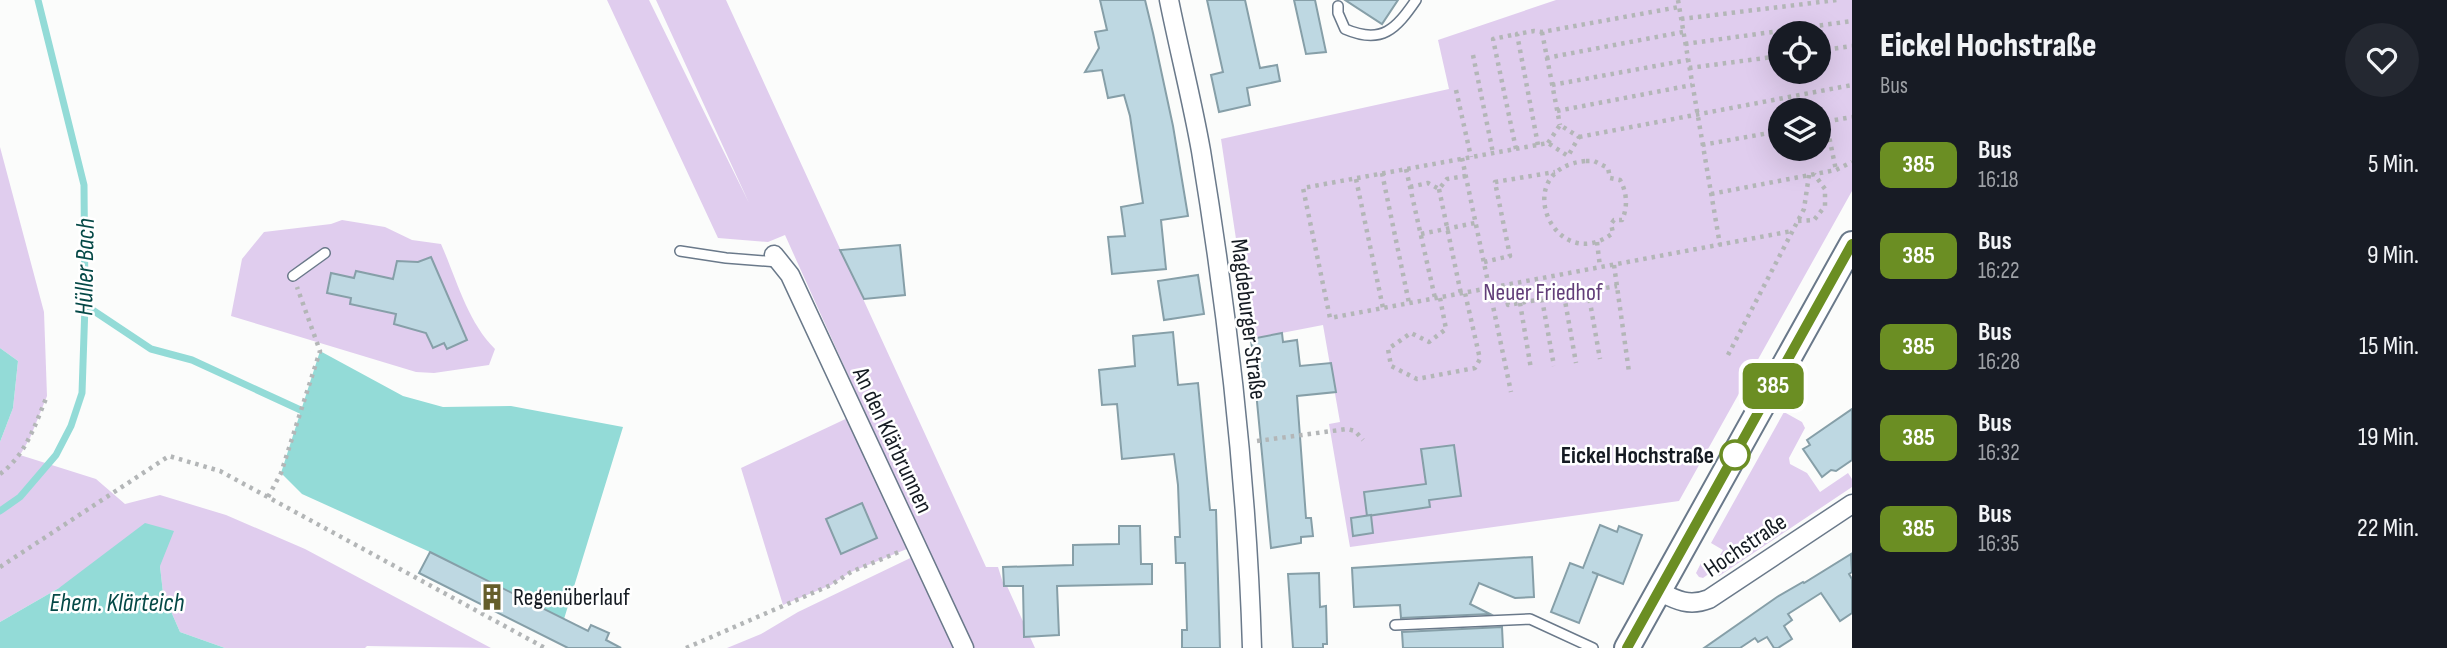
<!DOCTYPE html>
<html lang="de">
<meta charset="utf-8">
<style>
:root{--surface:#171b24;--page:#242831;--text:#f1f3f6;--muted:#9ea1a6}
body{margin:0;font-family:"Sofia Sans Condensed",sans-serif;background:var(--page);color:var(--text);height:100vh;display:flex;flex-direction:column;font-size:26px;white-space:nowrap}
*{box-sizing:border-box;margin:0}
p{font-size:23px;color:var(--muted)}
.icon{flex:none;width:38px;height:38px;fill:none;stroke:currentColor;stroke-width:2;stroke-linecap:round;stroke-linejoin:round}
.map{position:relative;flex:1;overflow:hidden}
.side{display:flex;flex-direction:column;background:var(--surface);width:595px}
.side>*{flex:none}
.badge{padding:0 14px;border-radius:10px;font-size:24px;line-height:46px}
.fabs{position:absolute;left:1768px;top:21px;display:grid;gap:14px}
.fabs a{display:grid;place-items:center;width:63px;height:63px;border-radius:50%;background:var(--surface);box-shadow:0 7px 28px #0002;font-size:35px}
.map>.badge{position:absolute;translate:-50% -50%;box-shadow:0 0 0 4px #fff}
.round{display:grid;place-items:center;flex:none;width:74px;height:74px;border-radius:37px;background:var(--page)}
.overview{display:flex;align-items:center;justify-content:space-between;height:119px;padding:0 28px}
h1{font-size:33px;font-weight:800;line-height:52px}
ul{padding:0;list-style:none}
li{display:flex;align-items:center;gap:21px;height:91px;padding:0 28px}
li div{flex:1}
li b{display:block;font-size:26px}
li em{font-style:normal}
li .badge{min-width:77px;font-weight:700;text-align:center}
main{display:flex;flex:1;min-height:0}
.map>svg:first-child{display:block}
</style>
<main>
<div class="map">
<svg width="1852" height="648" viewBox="0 0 1852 648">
<rect width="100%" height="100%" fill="#fbfcfb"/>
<g fill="#e0cdee" fill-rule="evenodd">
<path d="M607,0H649L749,203L656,0H726L986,567H998L1004,586H1007L1035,648H727L761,634L798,612L927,550L785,235L768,242L718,238Z"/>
<path d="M1556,0H1852V191L1679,501L1350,547L1329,424L1340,422L1323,325L1251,339L1221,139L1449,89L1438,40ZM1780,33H1818V72H1780ZM1780,110H1818V149H1780Z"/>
<path d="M0,147L44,312L47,396L30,438L20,455L96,479L125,504L160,495L226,515L305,549L491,648L367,646L365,648H225L180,632L163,593L160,566L59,588L0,622V442L13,408L18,361L0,348Z"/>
<path d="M342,220L385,227L412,240L441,244C457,280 467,321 495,349L489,365L434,373L416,372L231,316L242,259L264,232L331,224Z"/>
<path d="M1784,412L1802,422L1805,428L1789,458L1790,464L1807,473L1820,492L1848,473L1852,479V487L1719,576L1714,570L1703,578L1699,577L1696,573L1702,561L1713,567L1723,550L1711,543Z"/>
<path d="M854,415L914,546L851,572L831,585L783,605L741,468Z"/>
</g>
<g fill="#93dbd7">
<path d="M0,348L18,361L13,408L0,442Z"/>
<path d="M320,351L403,396L443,407L511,406L623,427L564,619L430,552L302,494L281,473Z"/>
<path d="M145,523L174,531L160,566L163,593L180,632L225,648H0V622L59,588Z"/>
</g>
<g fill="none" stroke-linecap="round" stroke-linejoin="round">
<g stroke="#93dbd7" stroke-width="7">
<path d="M85,305L151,349L192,360L307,413"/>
<path d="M0,511L20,497L56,455L71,426L82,393L85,305L84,185L38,0"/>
</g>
</g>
<g fill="#bed8e2" stroke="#869fa8" stroke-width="2">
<path d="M1100,0H1145L1153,33L1173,126L1188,216L1161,220L1166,269L1112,274L1108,237L1125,236L1121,207L1143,203L1130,116L1124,95L1108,98L1102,70L1085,72L1099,48L1095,32L1107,30Z"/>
<path d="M1207,0H1245L1260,68L1277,65L1280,81L1247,88L1250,105L1219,112L1211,75L1223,72Z"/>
<path d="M1294,0H1315L1326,52L1306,54Z"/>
<path d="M1345,0H1398L1382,24Z"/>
<path d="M900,245L905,295L864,299L840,250Z"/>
<path d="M431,257L467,340L447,349L444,343L433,348L426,333L394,324L396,314L350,304L351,298L327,293L331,273L354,278L356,271L393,279L397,261L418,262Z"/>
<path d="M1198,275L1204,314L1164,320L1158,281Z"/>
<path d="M1173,332L1178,385L1198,383L1210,510H1216L1220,648H1182V630H1187L1185,563H1176L1175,537H1180L1178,485L1174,454L1122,459L1117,404L1102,405L1099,370L1135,366L1133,336Z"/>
<path d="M1282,333L1283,342L1297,340L1300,366L1331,363L1336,392L1297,396L1306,518H1311L1313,536L1301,537V543L1271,548L1251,339Z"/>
<path d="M1852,409V460L1836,471L1831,470L1822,477L1803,449L1810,445L1807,440Z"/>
<path d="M1454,445L1461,496L1429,500L1430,507L1367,516L1364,492L1426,484L1421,449Z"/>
<path d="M862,503L877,538L841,554L826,519Z"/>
<path d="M1371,515L1373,533L1353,536L1351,518Z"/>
<path d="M1600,525L1617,532L1619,526L1642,535L1623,584L1592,572L1598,574L1579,623L1551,612L1570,563L1583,568Z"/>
<path d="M1119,526H1140L1141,564H1152V584L1057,586L1059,635L1024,637L1023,586H1004L1003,567L1073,565V545L1119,544Z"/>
<path d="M430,552L588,631L591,625L609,633L606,640L621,648H568L419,573Z"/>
<path d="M1851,554L1852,572L1849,574L1852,579V613L1840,621L1821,593L1788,614L1792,620L1784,626L1792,639L1778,648H1774L1767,637L1758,642L1755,638L1740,648H1704L1777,597L1803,582L1804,583Z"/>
<path d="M1532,557L1534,597L1515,598L1479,583L1470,604L1490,614L1401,618L1400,605L1354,607L1352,568Z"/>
<path d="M1319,573L1320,607L1326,606L1327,644H1323V648H1293L1288,574Z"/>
<path d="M1502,627L1503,648H1403L1402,632Z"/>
</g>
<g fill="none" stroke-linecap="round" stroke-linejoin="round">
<defs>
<g id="lane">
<path d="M1338,6V13L1345,29C1382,45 1396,29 1416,0"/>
<path d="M680,251L726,258L778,262"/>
<path d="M293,276L325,253"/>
<path d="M1395,625L1530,619L1593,648"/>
</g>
<g id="street">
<path d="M1169,0C1179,50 1192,100 1201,151C1228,315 1247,481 1252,648"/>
<path d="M774,255L790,275L964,648"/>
<path d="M1658,591C1676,600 1689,607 1709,599L1852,504"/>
</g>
<path id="secondary" d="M1627,648L1852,244"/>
</defs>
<use href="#lane" stroke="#6a798a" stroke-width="12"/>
<use href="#street" stroke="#6a798a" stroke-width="21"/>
<use href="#secondary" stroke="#6a798a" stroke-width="28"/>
<g stroke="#b3b6b7" stroke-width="4.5" stroke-dasharray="3.5 5" stroke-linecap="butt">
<path d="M1678,0L1720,245"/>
<path d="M1681,19L1837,0"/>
<path d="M1542,32L1560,125"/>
<path d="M1685,44L1852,21"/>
<path d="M1818,51L1852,46"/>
<path d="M1473,55L1493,153"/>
<path d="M1546,58L1683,32"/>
<path d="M1689,68L1780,56"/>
<path d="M1552,85L1688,60"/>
<path d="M1456,90L1471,157"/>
<path d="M1557,111L1692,85"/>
<path d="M1826,122L1836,170"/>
<path d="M1818,123L1852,117"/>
<path d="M1579,137L1852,85"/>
<path d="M1548,143L1560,125L1579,137L1568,156L1548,143L1303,188L1330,318L1792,231"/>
<path d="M1538,145L1517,34L1534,31L1542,32L1679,7"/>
<path d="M1702,145L1780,131"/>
<path d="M1516,149L1493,39L1517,34"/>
<path d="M1462,158L1511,392"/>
<path d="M1586,161H1594L1608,168L1610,178L1620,180C1627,192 1628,207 1622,220H1614L1611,224L1613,233C1554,278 1507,168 1586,161Z"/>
<path d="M1406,169L1435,298"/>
<path d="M1382,173L1409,303"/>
<path d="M1356,179L1383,308"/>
<path d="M1410,187L1428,183L1439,189L1447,179L1466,176"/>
<path d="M1439,189L1461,294"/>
<path d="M1711,194L1836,170L1852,162"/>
<path d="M1798,221L1814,220L1825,206V189L1814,174"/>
<path d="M1421,234L1475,223"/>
<path d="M1597,242L1600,267"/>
<path d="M1484,262L1510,256L1495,182L1555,172"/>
<path d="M1614,265L1629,372"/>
<path d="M1504,286L1508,305L1617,286"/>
<path d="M1588,291L1600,359"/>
<path d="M1564,295L1576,363"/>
<path d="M1440,298L1446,329L1429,342L1411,333L1388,349L1391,366L1417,379L1475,368L1480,359L1465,293"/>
<path d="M1542,299L1554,366"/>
<path d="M1520,303L1531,369"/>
<path d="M1728,355L1804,209L1809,175"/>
<path d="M1257,441L1347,429L1355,431L1363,440"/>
<path d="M0,474C26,455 35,425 47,396"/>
<path d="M268,497L281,473L320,351L297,287"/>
<path d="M0,567L169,456L220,471L545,648"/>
<path d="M686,648L831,585L851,572L901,551"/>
</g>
<use href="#lane" stroke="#fff" stroke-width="9"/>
<use href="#street" stroke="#fff" stroke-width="18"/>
<use href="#secondary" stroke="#fff" stroke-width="24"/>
</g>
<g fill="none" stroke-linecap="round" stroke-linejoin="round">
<defs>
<path id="line" d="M1627,648L1852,244"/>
</defs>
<use href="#line" stroke="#fff" stroke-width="16"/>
<use href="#line" stroke="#6b8e23" stroke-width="10"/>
</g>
<defs>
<symbol id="building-bare" viewBox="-9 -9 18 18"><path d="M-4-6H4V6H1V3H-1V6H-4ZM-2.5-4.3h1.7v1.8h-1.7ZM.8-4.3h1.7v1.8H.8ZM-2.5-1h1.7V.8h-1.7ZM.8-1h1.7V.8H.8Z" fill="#645e2a" stroke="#fff" stroke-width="2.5" paint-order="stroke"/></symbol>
</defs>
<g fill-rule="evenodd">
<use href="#building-bare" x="473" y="578" width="38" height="38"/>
</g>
<circle fill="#fff" stroke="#6b8e23" stroke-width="3.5" cx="1735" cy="455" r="14"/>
<g text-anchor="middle" stroke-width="5" stroke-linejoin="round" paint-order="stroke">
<g font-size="24" fill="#623e79" stroke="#fff">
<text x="1543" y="300">Neuer Friedhof</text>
</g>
<g font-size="24" fill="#151b22" stroke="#fff">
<text transform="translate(1249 319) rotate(83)" y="8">Magdeburger Straße</text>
<text transform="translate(893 440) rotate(65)" y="8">An den Klärbrunnen</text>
<text transform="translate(1745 545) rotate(-34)" y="8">Hochstraße</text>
</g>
<g font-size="24" font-weight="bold" fill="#151b22" stroke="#fff" text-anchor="end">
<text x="1714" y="463">Eickel Hochstraße</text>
</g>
<g font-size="24" fill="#151b22" stroke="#fff" text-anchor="start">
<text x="513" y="605">Regenüberlauf</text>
</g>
<g font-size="26" font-style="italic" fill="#054947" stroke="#fff">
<text transform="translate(84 267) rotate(-89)" y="9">Hüller Bach</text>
<text x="117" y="611">Ehem. Klärteich</text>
</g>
</g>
</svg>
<div class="fabs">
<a><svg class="icon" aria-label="locate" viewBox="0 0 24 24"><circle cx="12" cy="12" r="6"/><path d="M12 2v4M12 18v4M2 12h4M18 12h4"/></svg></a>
<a><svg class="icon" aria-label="layers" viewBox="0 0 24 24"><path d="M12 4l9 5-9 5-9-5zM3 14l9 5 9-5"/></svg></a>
</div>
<b class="badge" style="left:1773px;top:386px;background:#6b8e23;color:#fff">385</b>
</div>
<section class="side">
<div class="overview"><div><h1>Eickel Hochstraße</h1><p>Bus</p></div><a class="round"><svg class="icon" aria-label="heart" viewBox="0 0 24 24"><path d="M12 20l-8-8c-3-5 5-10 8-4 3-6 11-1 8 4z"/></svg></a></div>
<ul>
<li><span class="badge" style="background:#6b8e23;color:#fff">385</span><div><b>Bus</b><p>16:18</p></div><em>5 Min.</em></li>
<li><span class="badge" style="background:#6b8e23;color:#fff">385</span><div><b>Bus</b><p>16:22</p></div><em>9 Min.</em></li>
<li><span class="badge" style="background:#6b8e23;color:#fff">385</span><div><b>Bus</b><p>16:28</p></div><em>15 Min.</em></li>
<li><span class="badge" style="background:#6b8e23;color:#fff">385</span><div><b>Bus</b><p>16:32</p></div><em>19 Min.</em></li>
<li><span class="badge" style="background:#6b8e23;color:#fff">385</span><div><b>Bus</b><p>16:35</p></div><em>22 Min.</em></li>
</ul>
</section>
</main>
